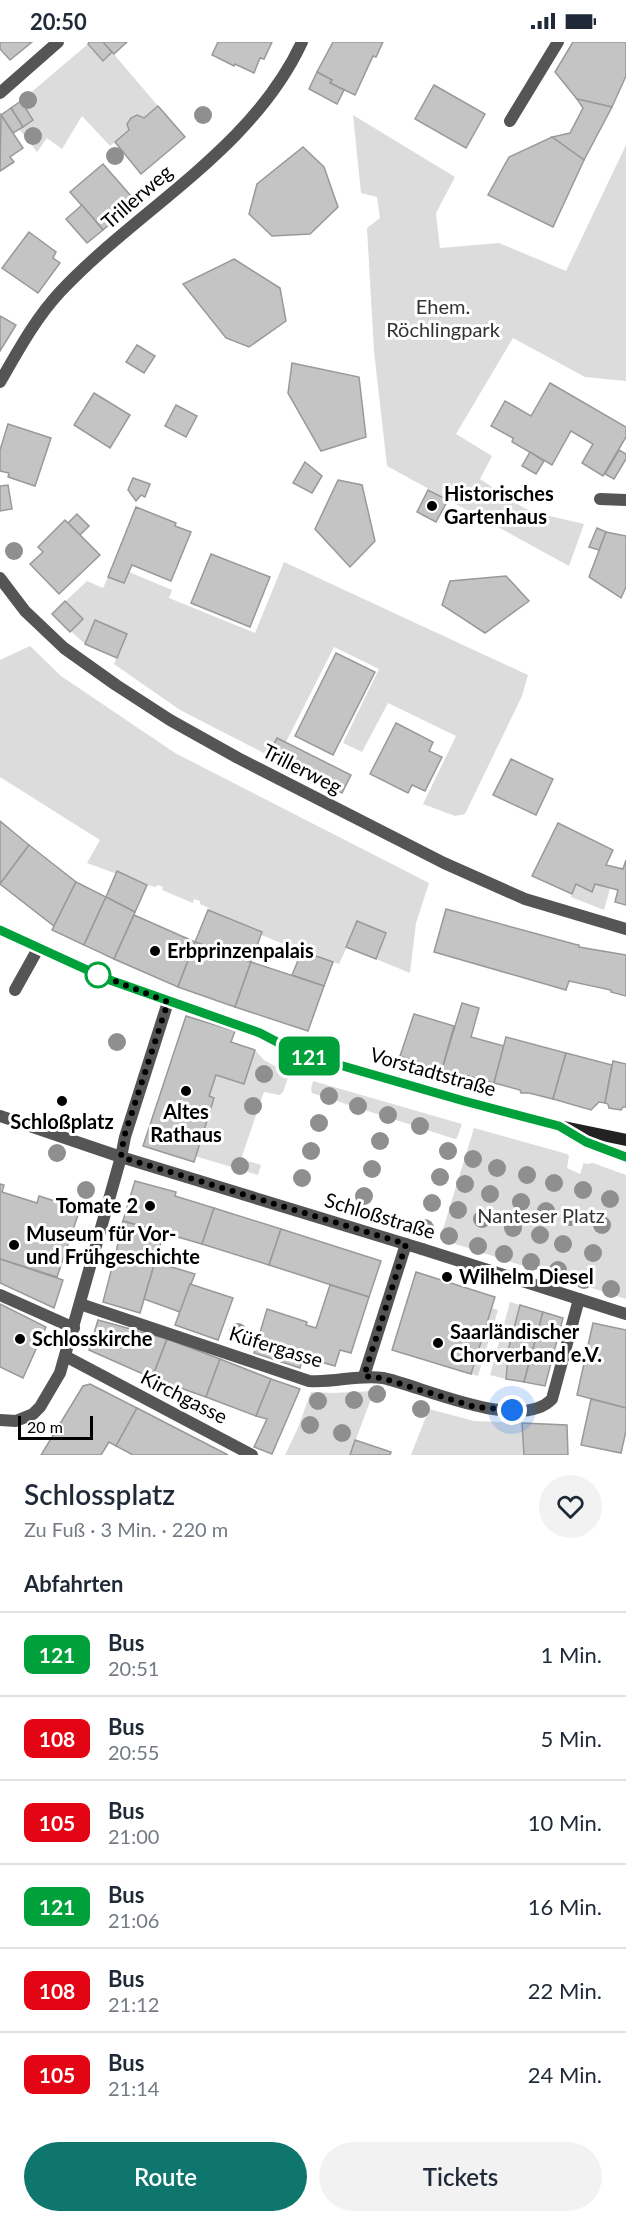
<!DOCTYPE html>
<html lang="de">
<meta charset="utf-8">
<style>
:root{--surface:#fff;--page:#f2f2f3;--text:#1f2937;--muted:#747a83;--line:#e0e1e3;--accent:#0f766e}
body{margin:0;font-family:Lato,sans-serif;background:var(--page);color:var(--text);height:100vh;display:flex;flex-direction:column;font-size:22px;white-space:nowrap}
*{box-sizing:border-box;margin:0}
p{font-size:20px;color:var(--muted)}
.icon{flex:none;width:33px;height:33px;fill:none;stroke:currentColor;stroke-width:2;stroke-linecap:round;stroke-linejoin:round}
.map{position:relative;height:1413px;overflow:hidden}
.drawer{display:flex;flex-direction:column;background:var(--surface);flex:1}
.drawer>*{flex:none}
.badge{padding:0 12px;border-radius:9px;font-size:21px;line-height:39px}
.scale{position:absolute;left:18px;bottom:15px;width:75px;box-sizing:border-box;padding-left:6px;border:3px solid #000;border-top:0;font-size:16px;line-height:21px;white-space:nowrap;color:#000;-webkit-text-stroke:4px #fff;paint-order:stroke}
.you{position:absolute;width:30px;height:30px;margin:-15px;border:4px solid #fff;border-radius:50%;background:#1a73e8;box-shadow:0 0 0 9px #1a73e833}
.map>.badge{position:absolute;translate:-50% -50%;box-shadow:0 0 0 3px #fff}
h2{padding:0 24px;font-size:22px;line-height:54px}
.round{display:grid;place-items:center;flex:none;width:63px;height:63px;border-radius:32px;background:var(--page)}
.overview{display:flex;align-items:center;justify-content:space-between;height:102px;padding:0 24px}
h1{font-size:28px;font-weight:600;line-height:45px}
.action{display:flex;gap:12px;margin-top:auto;padding:12px 24px}
.action a{flex:1;height:69px;border-radius:36px;background:var(--accent);color:#fff;font-size:24px;font-weight:600;line-height:69px;text-align:center}
.action a+a{background:var(--page);color:var(--text)}
ul{padding:0;list-style:none}
li{display:flex;align-items:center;gap:18px;height:84px;padding:0 24px;border-top:2px solid var(--line)}
li div{flex:1}
li b{display:block;font-size:22px}
li em{font-style:normal}
li .badge{min-width:66px;font-weight:700;text-align:center}
.status{display:flex;justify-content:space-between;align-items:center;height:42px;padding:0 30px;background:var(--surface);direction:ltr}
.status svg{height:16px;fill:currentColor}
.map>svg:first-child{display:block}
</style>
<div class="status"><b>20:50</b><svg viewBox="0 0 49 12"><path d="M0 12V9h3v3zM5 12V6h3v6zM10 12V3h3v9zM15 12V0h3v12zM26 1h20v11H26zM47 4h2v5h-2z"/></svg></div>
<div class="map">
<svg width="626" height="1413" viewBox="0 0 626 1413">
<rect width="100%" height="100%" fill="#fff"/>
<g fill="#dcdcdc">
<path d="M88,2L103,18L112,10L158,64L144,76L137,73L131,76L127,82L129,88L110,104L82,74L62,107L47,96L37,110L19,87L33,78L21,59Z"/>
<path d="M353,73L455,135L436,171L440,206L499,201L566,229L626,103V339L585,335L513,296L456,392L492,414L480,437L524,466L537,471L584,482L569,524L387,424L374,309L367,186L380,176L377,155L361,151Z"/>
<path d="M284,520L528,633L522,654L465,772L455,774L423,762L456,694L388,661L362,710L343,701L379,627L334,605L286,700L351,733L342,751L180,668L114,622L127,592L95,579L85,602L52,572L87,539L103,546L108,535L124,541L129,530L172,548L169,556L255,591Z"/>
<path d="M30,604L61,634L175,711L429,841L416,881L410,931L347,905L339,922L333,920L324,944L292,933L302,909L261,893L251,920L195,900L209,866L200,862V859L194,857L193,861L162,848L163,845L158,843L156,845L147,843L87,821L100,798L0,735V618Z"/>
<path d="M576,842L592,850L595,842L610,847L604,868L571,855Z"/>
<path d="M255,1008L264,1018L288,1031L286,1032L287,1034L289,1033L283,1050L280,1053L264,1050L241,1117L261,1123L258,1133L195,1114L214,1056L209,1054L216,1033L244,1042Z"/>
<path d="M313,1039L462,1082L457,1096L455,1097L312,1051L311,1047Z"/>
<path d="M474,1086L567,1112L569,1114L567,1126L580,1132L584,1120L585,1122L593,1121L626,1133V1257L440,1197Z"/>
<path d="M510,1260L520,1263L509,1305L506,1337L490,1333Z"/>
<path d="M491,1266L498,1268L478,1334L471,1332Z"/>
<path d="M374,1349L350,1413H285L297,1388L311,1350L332,1351Z"/>
<path d="M429,1367L474,1379L522,1381L524,1413H411Z"/>
</g>
<g fill="#c4c4c4" stroke="#999" stroke-width="1.5">
<path d="M0,0H32L10,18L0,7Z"/>
<path d="M89,0H103L112,10L103,19L88,2Z"/>
<path d="M103,0H127L114,12Z"/>
<path d="M218,0H272L264,17L260,16L254,31L235,22L234,24L212,13Z"/>
<path d="M383,0L376,15L373,14L355,53L330,41L332,38L317,30L333,0Z"/>
<path d="M573,0H626V34L612,65L577,57L555,30Z"/>
<path d="M317,30L332,38L330,41L344,48L337,62L309,47Z"/>
<path d="M434,43L485,72L466,106L415,77Z"/>
<path d="M577,57L612,65L584,118L552,95L570,91L583,66Z"/>
<path d="M21,59L33,78L23,85L11,66Z"/>
<path d="M158,64L185,95L141,132L115,100L129,88L127,82L131,76L137,73L144,76Z"/>
<path d="M11,66L23,85L13,91L1,73Z"/>
<path d="M1,73L23,106L10,115L14,120L0,129Z"/>
<path d="M552,95L584,118L553,185L488,153L509,115Z"/>
<path d="M303,105L324,125L338,165L310,192L272,194L249,172L257,142Z"/>
<path d="M103,122L131,154L126,158L130,164L103,188L70,150Z"/>
<path d="M82,163L103,188L87,201L66,177Z"/>
<path d="M29,190L56,210L53,216L60,221L38,251L2,226Z"/>
<path d="M234,217L280,246L286,279L249,305L226,296L183,242Z"/>
<path d="M0,274L16,283L0,309Z"/>
<path d="M137,303L155,314L144,331L126,320Z"/>
<path d="M292,321L359,335L366,395L321,409L288,351Z"/>
<path d="M550,341L626,385V395L603,434L582,421L593,402L571,389L552,423L512,400L513,396L491,384L505,359L531,374Z"/>
<path d="M94,351L130,373L110,406L74,383Z"/>
<path d="M176,363L197,374L186,395L165,384Z"/>
<path d="M8,382L51,396L35,444L8,435L9,431L0,429V408Z"/>
<path d="M619,408L626,412V417L614,437L605,432Z"/>
<path d="M530,410L544,419L536,432L522,424Z"/>
<path d="M305,420L322,434L312,451L293,441Z"/>
<path d="M133,436L150,442L145,455L141,453L136,459L128,448Z"/>
<path d="M338,438L362,443L375,499L350,525L315,487Z"/>
<path d="M8,443L12,467L0,469V444Z"/>
<path d="M428,448L448,458L436,480L417,470Z"/>
<path d="M136,465L176,481L175,484L191,490L171,539L132,523L124,541L108,535Z"/>
<path d="M77,472L89,484L80,493L68,481Z"/>
<path d="M65,478L100,513L59,552L30,522L43,510L38,505Z"/>
<path d="M597,486L606,490L599,508L589,505Z"/>
<path d="M606,490L626,494V545L621,556L589,535Z"/>
<path d="M211,512L270,535L250,585L191,561Z"/>
<path d="M506,534L529,559L485,591L442,563L450,539Z"/>
<path d="M65,559L83,577L70,590L52,572Z"/>
<path d="M95,578L127,592L117,616L85,602Z"/>
<path d="M336,611L375,630L333,713L295,694Z"/>
<path d="M396,681L433,700L429,709L442,715L425,749L412,743L408,751L370,732Z"/>
<path d="M277,696L351,733L342,751L268,714Z"/>
<path d="M511,717L553,737L536,773L493,753Z"/>
<path d="M0,779L29,803L0,842Z"/>
<path d="M558,781L613,808L606,823L623,827L626,818V863L615,860L618,848L595,842L592,850L576,842L572,852L532,834Z"/>
<path d="M29,803L76,840L54,884L0,842Z"/>
<path d="M117,829L147,843L135,870L106,855Z"/>
<path d="M76,840L106,855L84,903L52,888Z"/>
<path d="M106,855L135,870L114,917L84,903Z"/>
<path d="M446,867L574,902L579,903V905L626,913V954L611,950V948L569,939L566,948L434,910Z"/>
<path d="M208,868L262,890L251,920L195,900Z"/>
<path d="M134,873L195,900L178,945L114,917Z"/>
<path d="M357,879L386,891L376,917L346,905Z"/>
<path d="M195,900L251,920L235,965L178,945Z"/>
<path d="M302,909L333,920L324,944L292,933Z"/>
<path d="M251,920L324,944L308,989L235,965Z"/>
<path d="M462,961L479,966L471,995L504,1004L494,1041L442,1027Z"/>
<path d="M414,972L454,984L442,1027L430,1024V1025L400,1014Z"/>
<path d="M186,974L235,989L231,1000L255,1008L244,1042L216,1033L209,1054L214,1056L194,1120L143,1104Z"/>
<path d="M506,995L566,1011L553,1057L529,1051H521L520,1048L494,1041Z"/>
<path d="M566,1011L612,1023L605,1061L599,1060L591,1068L553,1057Z"/>
<path d="M613,1019L626,1022V1065H623L621,1068L609,1066L608,1062L605,1061Z"/>
<path d="M135,1139L176,1150L175,1154L214,1166L202,1202L123,1179Z"/>
<path d="M0,1142L4,1143L2,1150L37,1161L39,1154L80,1167L57,1235L0,1217Z"/>
<path d="M214,1166L281,1187L269,1223L202,1202Z"/>
<path d="M123,1179L164,1191L155,1220L116,1210Z"/>
<path d="M281,1187L381,1219L369,1255L269,1223Z"/>
<path d="M116,1210L155,1220L140,1271L103,1260Z"/>
<path d="M0,1217L63,1238L54,1266L0,1241Z"/>
<path d="M155,1220L195,1232L180,1270L144,1257Z"/>
<path d="M416,1230L495,1255L471,1332L392,1308Z"/>
<path d="M190,1242L233,1256L218,1298L175,1283Z"/>
<path d="M330,1243L369,1255L351,1311L340,1308L335,1324L303,1315L300,1326L254,1311L267,1267L307,1280L306,1283L316,1286Z"/>
<path d="M0,1262L46,1285L23,1336L0,1325Z"/>
<path d="M520,1263L543,1270L524,1340L506,1337L509,1305Z"/>
<path d="M543,1270L563,1276L545,1344L524,1340Z"/>
<path d="M98,1278L167,1297L152,1336L89,1308Z"/>
<path d="M593,1281L626,1288V1366L577,1353Z"/>
<path d="M167,1297L220,1317L206,1355L152,1336Z"/>
<path d="M220,1317L271,1337L256,1374L206,1355Z"/>
<path d="M271,1337L300,1347L272,1412L254,1405L267,1377L256,1374Z"/>
<path d="M90,1342L137,1366L116,1404L109,1400L101,1413H41L83,1344Z"/>
<path d="M591,1357L626,1366V1389L621,1411L581,1403Z"/>
<path d="M137,1366L228,1413H133L116,1404Z"/>
<path d="M522,1381L567,1383L568,1413H524Z"/>
<path d="M355,1398L391,1410L390,1413H350Z"/>
</g>
<g fill="none" stroke-linecap="round" stroke-linejoin="round">
<g stroke="#555" stroke-width="12">
<path d="M15,948L39,905"/>
<path d="M0,1253L74,1286"/>
</g>
<g stroke="#555" stroke-width="12">
<path d="M0,1074L121,1115"/>
<path d="M422,1207L626,1272"/>
</g>
<g stroke="#555" stroke-width="12">
<path d="M0,51L58,0"/>
<path d="M510,79L558,0"/>
<path d="M0,340C18,309 35,277 60,250C139,166 252,108 302,0"/>
<path d="M600,457L626,458"/>
<path d="M0,536L25,569L64,606L116,643L170,678L238,716L444,821L525,857L626,887"/>
<path d="M121,1115L422,1207"/>
<path d="M80,1262L309,1339C335,1341 359,1332 383,1336C422,1344 520,1391 552,1357L579,1257"/>
<path d="M65,1314L252,1413"/>
<path d="M364,1334L406,1202"/>
<path d="M0,1378L16,1379L33,1372L40,1365L60,1331L121,1115L125,1095L168,960"/>
</g>
<g stroke="#222" stroke-width="12">
<path d="M0,888L107,937L260,991L298,1011L486,1065L559,1084L626,1098"/>
<path d="M568,1089L586,1100L626,1115"/>
</g>
</g>
<g fill="#8f8f8f">
<circle cx="28" cy="58" r="9"/>
<circle cx="203" cy="73" r="9"/>
<circle cx="33" cy="94" r="9"/>
<circle cx="115" cy="114" r="9"/>
<circle cx="14" cy="509" r="9"/>
<circle cx="117" cy="1000" r="9"/>
<circle cx="264" cy="1032" r="9"/>
<circle cx="329" cy="1054" r="9"/>
<circle cx="253" cy="1064" r="9"/>
<circle cx="358" cy="1064" r="9"/>
<circle cx="388" cy="1073" r="9"/>
<circle cx="319" cy="1081" r="9"/>
<circle cx="420" cy="1084" r="9"/>
<circle cx="380" cy="1099" r="9"/>
<circle cx="311" cy="1109" r="9"/>
<circle cx="448" cy="1109" r="9"/>
<circle cx="57" cy="1111" r="9"/>
<circle cx="473" cy="1117" r="9"/>
<circle cx="240" cy="1124" r="9"/>
<circle cx="497" cy="1126" r="9"/>
<circle cx="372" cy="1127" r="9"/>
<circle cx="527" cy="1133" r="9"/>
<circle cx="440" cy="1135" r="9"/>
<circle cx="302" cy="1136" r="9"/>
<circle cx="554" cy="1141" r="9"/>
<circle cx="465" cy="1142" r="9"/>
<circle cx="86" cy="1148" r="9"/>
<circle cx="583" cy="1148" r="9"/>
<circle cx="490" cy="1152" r="9"/>
<circle cx="364" cy="1154" r="9"/>
<circle cx="610" cy="1157" r="9"/>
<circle cx="521" cy="1160" r="9"/>
<circle cx="432" cy="1161" r="9"/>
<circle cx="458" cy="1168" r="9"/>
<circle cx="546" cy="1169" r="9"/>
<circle cx="570" cy="1175" r="9"/>
<circle cx="482" cy="1177" r="9"/>
<circle cx="602" cy="1183" r="9"/>
<circle cx="425" cy="1186" r="9"/>
<circle cx="513" cy="1186" r="9"/>
<circle cx="540" cy="1193" r="9"/>
<circle cx="449" cy="1194" r="9"/>
<circle cx="563" cy="1202" r="9"/>
<circle cx="478" cy="1204" r="9"/>
<circle cx="593" cy="1211" r="9"/>
<circle cx="504" cy="1212" r="9"/>
<circle cx="531" cy="1220" r="9"/>
<circle cx="558" cy="1228" r="9"/>
<circle cx="584" cy="1238" r="9"/>
<circle cx="611" cy="1247" r="9"/>
<circle cx="238" cy="1290" r="9"/>
<circle cx="377" cy="1352" r="9"/>
<circle cx="354" cy="1358" r="9"/>
<circle cx="318" cy="1359" r="9"/>
<circle cx="421" cy="1367" r="9"/>
<circle cx="310" cy="1383" r="9"/>
<circle cx="342" cy="1391" r="9"/>
</g>
<g fill="none" stroke-linecap="round" stroke-linejoin="round">
<defs>
<path id="line" d="M0,888L107,937L260,991L298,1011L464,1059L559,1084L586,1100L626,1115"/>
</defs>
<use href="#line" stroke="#fff" stroke-width="14"/>
<use href="#line" stroke="#00a13a" stroke-width="9"/>
<path stroke="#000" stroke-width="6" stroke-dasharray="0 10.8" d="M98,933L92,930L168,960L124,1095L121,1115L406,1202L364,1334L382,1336L475,1365L512,1368"/>
</g>
<g fill="#000" stroke="#fff" stroke-width="2">
<circle cx="432" cy="464" r="6"/>
<circle cx="155" cy="909" r="6"/>
<circle cx="186" cy="1049" r="6"/>
<circle cx="62" cy="1059" r="6"/>
<circle cx="150" cy="1164" r="6"/>
<circle cx="14" cy="1203" r="6"/>
<circle cx="447" cy="1235" r="6"/>
<circle cx="20" cy="1297" r="6"/>
<circle cx="438" cy="1301" r="6"/>
</g>
<circle fill="#fff" stroke="#00a13a" stroke-width="3" cx="98" cy="933" r="12"/>
<g text-anchor="middle" stroke-width="6" stroke-linejoin="round" paint-order="stroke">
<g font-size="20" fill="#000" stroke="#fff">
<text transform="translate(137 155) rotate(-41)" y="7">Trillerweg</text>
<text transform="translate(302 727) rotate(27)" y="7">Trillerweg</text>
<text transform="translate(433 1030) rotate(16)" y="7">Vorstadtstraße</text>
<text transform="translate(380 1174) rotate(17)" y="7">Schloßstraße</text>
<text transform="translate(276 1305) rotate(17)" y="7">Küfergasse</text>
<text transform="translate(184 1355) rotate(27)" y="7">Kirchgasse</text>
</g>
<g font-size="20" fill="#333" stroke="#fff">
<text x="443" y="272">Ehem.<tspan x="443" dy="23">Röchlingpark</tspan></text>
<text x="541" y="1181">Nanteser Platz</text>
</g>
<g font-size="20" font-weight="bold" fill="#000" stroke="#fff" text-anchor="start">
<text x="444" y="459">Historisches<tspan x="444" dy="23">Gartenhaus</tspan></text>
<text x="167" y="916">Erbprinzenpalais</text>
<text x="186" y="1077" text-anchor="middle">Altes<tspan x="186" dy="23">Rathaus</tspan></text>
<text x="62" y="1087" text-anchor="middle">Schloßplatz</text>
<text x="138" y="1171" text-anchor="end">Tomate 2</text>
<text x="26" y="1199">Museum für Vor-<tspan x="26" dy="23">und Frühgeschichte</tspan></text>
<text x="459" y="1242">Wilhelm Diesel</text>
<text x="450" y="1297">Saarländischer<tspan x="450" dy="23">Chorverband e.V.</tspan></text>
<text x="32" y="1304">Schlosskirche</text>
</g>
</g>
</svg>
<div class="scale">20 m</div>
<div class="you" style="left:512px;top:1368px"></div>
<b class="badge" style="left:309px;top:1014px;background:#00a13a;color:#fff">121</b>
</div>
<section class="drawer">
<div class="overview"><div><h1>Schlossplatz</h1><p>Zu Fuß · 3 Min. · 220 m</p></div><a class="round"><svg class="icon" aria-label="heart" viewBox="0 0 24 24"><path d="M12 20l-8-8c-3-5 5-10 8-4 3-6 11-1 8 4z"/></svg></a></div>
<h2>Abfahrten</h2>
<ul>
<li><span class="badge" style="background:#00a13a;color:#fff">121</span><div><b>Bus</b><p>20:51</p></div><em>1 Min.</em></li>
<li><span class="badge" style="background:#e30513;color:#fff">108</span><div><b>Bus</b><p>20:55</p></div><em>5 Min.</em></li>
<li><span class="badge" style="background:#e30513;color:#fff">105</span><div><b>Bus</b><p>21:00</p></div><em>10 Min.</em></li>
<li><span class="badge" style="background:#00a13a;color:#fff">121</span><div><b>Bus</b><p>21:06</p></div><em>16 Min.</em></li>
<li><span class="badge" style="background:#e30513;color:#fff">108</span><div><b>Bus</b><p>21:12</p></div><em>22 Min.</em></li>
<li><span class="badge" style="background:#e30513;color:#fff">105</span><div><b>Bus</b><p>21:14</p></div><em>24 Min.</em></li>
</ul>
<div class="action"><a>Route</a><a>Tickets</a></div>
</section>
